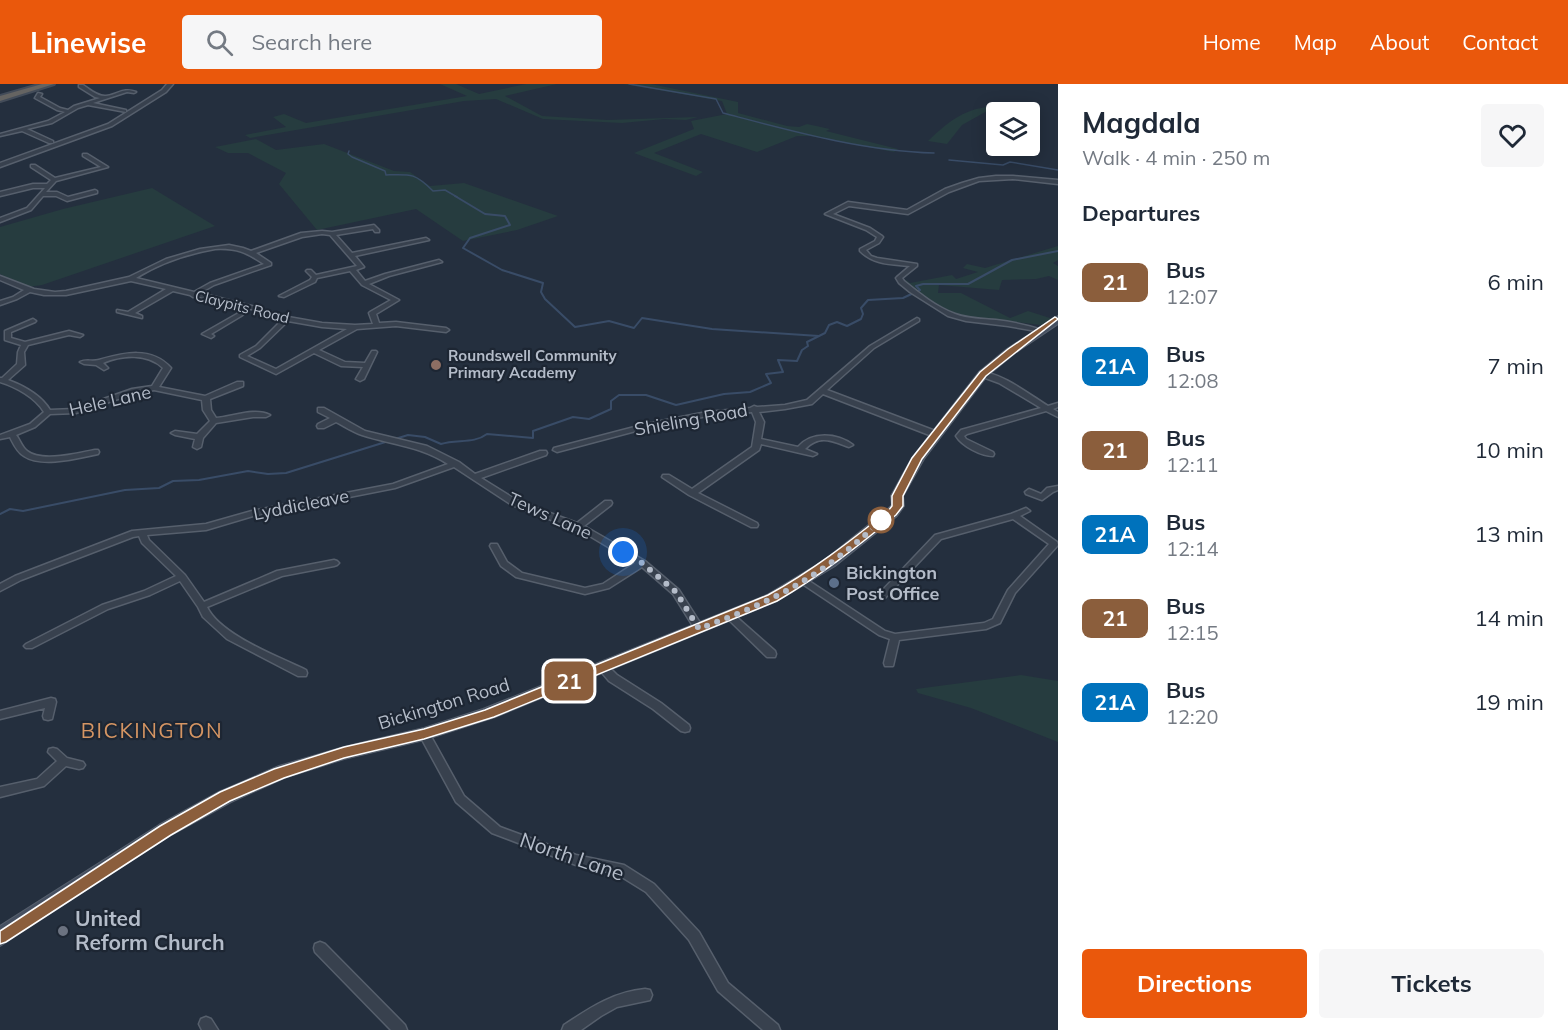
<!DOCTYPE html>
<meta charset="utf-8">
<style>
:root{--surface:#fff;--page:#f6f6f7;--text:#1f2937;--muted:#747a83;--accent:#ea580c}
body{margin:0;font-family:Mulish,sans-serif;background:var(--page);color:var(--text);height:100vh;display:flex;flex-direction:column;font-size:22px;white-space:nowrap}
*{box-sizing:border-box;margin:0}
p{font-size:20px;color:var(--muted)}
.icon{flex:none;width:33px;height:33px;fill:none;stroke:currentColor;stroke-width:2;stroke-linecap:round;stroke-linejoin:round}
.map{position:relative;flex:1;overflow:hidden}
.details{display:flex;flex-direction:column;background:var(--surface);width:510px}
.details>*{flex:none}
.badge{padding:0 12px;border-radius:9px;font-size:21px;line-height:39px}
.tools{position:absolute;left:986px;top:18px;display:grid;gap:12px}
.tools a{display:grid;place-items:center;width:54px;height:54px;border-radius:6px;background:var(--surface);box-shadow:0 3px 15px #0003;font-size:30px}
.you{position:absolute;width:30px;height:30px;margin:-15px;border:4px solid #fff;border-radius:50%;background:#1a73e8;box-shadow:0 0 0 9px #1a73e833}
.map>.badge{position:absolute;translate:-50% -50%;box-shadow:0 0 0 3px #fff}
h2{padding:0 24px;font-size:22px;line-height:54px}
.round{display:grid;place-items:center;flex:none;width:63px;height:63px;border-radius:6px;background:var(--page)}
.headline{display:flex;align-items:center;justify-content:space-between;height:102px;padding:0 24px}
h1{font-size:28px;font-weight:700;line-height:45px}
.button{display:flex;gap:12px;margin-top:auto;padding:12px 24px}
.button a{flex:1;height:69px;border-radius:6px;background:var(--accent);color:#fff;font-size:24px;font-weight:700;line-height:69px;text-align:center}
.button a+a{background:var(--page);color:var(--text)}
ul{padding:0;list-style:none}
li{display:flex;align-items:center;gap:18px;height:84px;padding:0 24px}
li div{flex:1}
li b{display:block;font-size:22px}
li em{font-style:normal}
li .badge{min-width:66px;font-weight:700;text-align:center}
header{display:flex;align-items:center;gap:36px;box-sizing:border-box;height:84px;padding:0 30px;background:var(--accent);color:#fff}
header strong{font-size:28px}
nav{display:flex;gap:33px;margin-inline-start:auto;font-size:21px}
.search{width:420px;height:54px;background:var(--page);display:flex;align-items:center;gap:15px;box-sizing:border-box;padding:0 21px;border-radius:6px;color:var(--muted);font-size:22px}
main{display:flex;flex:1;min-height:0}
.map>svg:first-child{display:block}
</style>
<header>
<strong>Linewise</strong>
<div class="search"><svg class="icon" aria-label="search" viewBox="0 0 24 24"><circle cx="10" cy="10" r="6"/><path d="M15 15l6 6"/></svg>Search here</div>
<nav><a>Home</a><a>Map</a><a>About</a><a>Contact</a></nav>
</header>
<main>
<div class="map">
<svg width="1058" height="946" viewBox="0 0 1058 946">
<rect width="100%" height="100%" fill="#242f3e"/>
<g fill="#263c3f">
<path d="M440,0H456L479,10L526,0H557L505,12L542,32L608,36L698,33L686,36L664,35L622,39L543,35L496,15L464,17L250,54L245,51L286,43L273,33L284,30L306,39L467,12Z"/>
<path d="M623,0H651L738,18V29L787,42L799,43L807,40L830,45L826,47L898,65L894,68L810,52H797L757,68L701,50L654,69L703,88L696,92L634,69L694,45L691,37L727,30L722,17Z"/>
<path d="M996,22L962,41L947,60L928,57C950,36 965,24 996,22Z"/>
<path d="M256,55L276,66L324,60L394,87L410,88L430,102L464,99L558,132L517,146L463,157L416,125L317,146L279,100L286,89L248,69H228L215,63Z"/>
<path d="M152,104L215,142L42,201L27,203L0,190V143L63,125Z"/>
<path d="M1058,162V176L1053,179L1058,182V196L1049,192L1036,195L1002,196L999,206L939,201L938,209H961L1010,234L1028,227L1053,235L1041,241L952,230L911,203L905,195L910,199L952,191L956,195L978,188L963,184L967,180L985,184Z"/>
<path d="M1021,591L1058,597V658L971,624L918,609L916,605Z"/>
</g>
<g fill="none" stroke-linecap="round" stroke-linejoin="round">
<g stroke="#394c67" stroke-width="1.5">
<path d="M629,0L716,15L723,29C792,47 863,67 934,69"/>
<path d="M349,67L348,70L352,73L385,87L386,91C411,90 415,89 433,107L445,106L457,113"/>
<path d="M949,76L1003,81L1010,78L1058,86"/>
</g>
<g stroke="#394c67" stroke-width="2">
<path d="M455,112L485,130L505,132L510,141L470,154L463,164L502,186L543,199L541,208L545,215L575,243L609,237L634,244L642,234L712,245L819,252"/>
<path d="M0,430L10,425L23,427L125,406L159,404L173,397L199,396L248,387L268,390L286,389L408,351L425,353L441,360C457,355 474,360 487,350L533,354V347L573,333L589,335L611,325V317L619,311H646L676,321L724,310L750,308L771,299L766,290L783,288L778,276L797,277L802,266L808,262L807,258L825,249L829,241L837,238L847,242L861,235L863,230L861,224L868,216L903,214L920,206L916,202L923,200H968L1012,176L1058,167"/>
</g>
<defs>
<g id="minor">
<path d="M79,1H83C89,5 98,13 106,12C118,11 123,3 136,8L134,9L127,8L93,19L126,26V28L88,21L78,24L52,39L27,45L53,57V59H49L22,47L0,52V50L48,37L65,28L57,26L35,14L38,9L42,10L40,13L60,24L68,26L74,22L100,14L95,13L79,3Z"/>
<path d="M83,70H87L108,83L56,97L46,108H57L68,113L95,106L97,107V109L67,117L56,112H43L31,126L0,138V134L27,124L45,104H33L0,112V108L33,100H47L51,96L31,83V81H35L55,94L101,83L83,72Z"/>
<path d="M996,92H1013L1058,96V100L1013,95L979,97L949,108L908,130L849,122L833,130L870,144L882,152L883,153L879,159L866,166L871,172L877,174L917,180V182L902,194L904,197C919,209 936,223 955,230C968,235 983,235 996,236C1012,238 1027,241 1042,246V248L1008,242L966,237L948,232L910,208L899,199L896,194L897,193L910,182C891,180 874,181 860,167V165L875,157L877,153L866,146L825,130L848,118L907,126L945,105L962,99L979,94Z"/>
<path d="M374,141L379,146V148H375L373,145L336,151L352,169L426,154L429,156L355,172L364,183L356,186L365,197L385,190L439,176L442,178L389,192L369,200L399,216L376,230L379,239L396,238L446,244L449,246L446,248L396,242L357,245L319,266L345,278L365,279L372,267H376L377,268L364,295L360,297L356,295L363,283L341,282L314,269L276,290L240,273V271L256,262L282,236L273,234L252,225H250L241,232L211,250L214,252L211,254L202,250L237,230L244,223L196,212L193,213L190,211L173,207L135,229L142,232V234L117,228V226L128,228L166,205L131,197L66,211H44L30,208L17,215L0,221V217L13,213L24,206L0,196V192L34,205L55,208L66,207L129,193L166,175L200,165L229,161L243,164L251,167L301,149L322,147L332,148ZM322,150L330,151L357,182L316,191L311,186H307L306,187L312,193L310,196L279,212L284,213L315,198L317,194L350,187L362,201L391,216L370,228L369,229L373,240L355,241L322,239L277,231L256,223L200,209L214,201L271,181V179L256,169L302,153ZM215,165C237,164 246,168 264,180L210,199L194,208L136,194C160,179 187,170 215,165ZM288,237L322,243L347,245L276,285L247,272L260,264Z"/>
<path d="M917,234L919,235V237L874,264L827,306L938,348L939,350L938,352H932L823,310L812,320L785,325L759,328L764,338L761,355L798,363C812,347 837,349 853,361L849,363C832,357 820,350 805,365L817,370L813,372L761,360L759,366L698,409L757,439L758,441L757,443H751L689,411L662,393L663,391H669L692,405L752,363L756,338L752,328L707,332L647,344L557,368L553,366L554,364L646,340L707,328L750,324L754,322L757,323L785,321L807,316L870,262Z"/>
<path d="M33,235L36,237L35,238L11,248V254L25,258L69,247L83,251L80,253L69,251L28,261L24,268L25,281L8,296C24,302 41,311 50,326L75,325L132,305L152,302L163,284C147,269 122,271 103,279L108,284L104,286L96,281L84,280L80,278C86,275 92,278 99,276C124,269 151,262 171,284L159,303L205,312L237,298H243V302L210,315L211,326L216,334C232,333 255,323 270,331L266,333H253L216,339L203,354L201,363L197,365L193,363L195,355L175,351L171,349L175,347L197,350L210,337L203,326L202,316L154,306L136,309L76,329L50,330L35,343L16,351C20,356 22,363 27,367C42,379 78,369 95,366H98L99,368L98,370C78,374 42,384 24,372C17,368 13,359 10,353L0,355V351L30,340L44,328C35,313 16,303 0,298V294H2L17,280L18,268L21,261L5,256V247Z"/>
<path d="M980,288C1001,288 1030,311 1048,322L1058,319V323L1053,325L1058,328V333L1046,327L967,350L964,352L966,355L993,368L994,370L993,372C981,372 962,362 956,352L961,346L1041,324L999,299L980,292Z"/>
<path d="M318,324H324L365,347L427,362L459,378L475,390L540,367H546L547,369L546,371L481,394L518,417L577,439L605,417H611L612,419L611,421L584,442L645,477L679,506L704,545L702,547H696L673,510L642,483L609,504L585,510L516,493L501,482L490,462L491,460H497L507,478L522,489L585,504L603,500L635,479L583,448L512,421L454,383L395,404L253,432L206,446L147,451L149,456L185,491L204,518L277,487L334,476L337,477L339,479L337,481L334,482L282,492L207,523C220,551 279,573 306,586L307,589L306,592H298L227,555L203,533L198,523L180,497L150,511L108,525L32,564H26L24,562L26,560L102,521L144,507L176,492L142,459L139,452L133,453L21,496L0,507V500L15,492L132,447L206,440L252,427L393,400L448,380C420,362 393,361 362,351C353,348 344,342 336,338L324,344H318L317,342L318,340L330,334L318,328Z"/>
<path d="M1058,402V406L1053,408L1042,416L1026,410L1025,408L1029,405L1041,410L1047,404Z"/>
<path d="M1026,424L1030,427L1020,432L1057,458L1058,461L1015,509L1000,539L986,545L899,556L893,582H885L884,579L890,555L879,551L798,497L803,494L806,495L885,547L895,550L984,539L993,535L1008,506L1049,460L1013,435L941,455L885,514H879L877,512L935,451L1011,430Z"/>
<path d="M730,529L733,530L775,567L776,570L775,573H767L727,534L725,532Z"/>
<path d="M603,580L607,581L617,591L661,619L689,641L690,644L689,647L685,648L681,647L653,625L609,597L598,584L599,581Z"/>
<path d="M51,614L55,615L56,618L52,635L48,636L44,635L43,632L45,624L0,635V627Z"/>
<path d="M424,646L428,647L464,712L500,743L576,771L624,781L654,800L699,848L728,899L778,941L780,946H763L718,907L689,856L646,808L617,790L576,781L492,749L456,718L419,650L420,647Z"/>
<path d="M53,664L57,665L67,674L83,678L85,681L83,684L79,685L66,682L44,702L0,713V703L37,695L57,677L48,668L49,665Z"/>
<path d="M320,858L325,860L405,941L407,946H391L315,868L314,864L315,860Z"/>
<path d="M645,905L650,906L652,911L650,916L617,923L601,932L581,946H562L564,941C590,924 613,908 645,905Z"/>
<path d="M206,933L211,935L218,946H202L199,940L201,935Z"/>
</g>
<path id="tertiary" d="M167,0H173L166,8L112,42L0,83V79L108,40L162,6Z"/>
<path id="secondary" d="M1058,232V240L1015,269L987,292L924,375L903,412L904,422L897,432L835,482L777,517L495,633L424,656L344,675L284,694L231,718L171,751L0,862V842L159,741L219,708L279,682L344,663L424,644L483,625L767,511L825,476L887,426L892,421L891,412L912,374L979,288L1007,265Z"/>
<path id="trunk" d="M42,0H54L0,17V12Z"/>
</defs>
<use href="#minor" stroke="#565f6c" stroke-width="3"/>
<use href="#tertiary" stroke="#565f6c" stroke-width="3"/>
<use href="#secondary" stroke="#565f6c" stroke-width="2"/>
<use href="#trunk" stroke="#434c59" stroke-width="4"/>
<use href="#minor" fill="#38414e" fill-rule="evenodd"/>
<use href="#tertiary" fill="#38414e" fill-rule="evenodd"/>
<use href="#secondary" fill="#465061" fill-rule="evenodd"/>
<use href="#trunk" fill="#656462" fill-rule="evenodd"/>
</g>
<path fill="#8b5e3c" stroke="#fff" stroke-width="1.5" d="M1055,233L1058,235L986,292L922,375L903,412V422L896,431C857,463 820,492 777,517L494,633L424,655L344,674L284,694L230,717L171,751L6,858L0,860V847L160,742L220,708L274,685L344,663L424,645L485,626L768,511C812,487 849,458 888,427L892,422V412L912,374L980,288L1008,265Z"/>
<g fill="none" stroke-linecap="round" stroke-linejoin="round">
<path stroke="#b4bcc9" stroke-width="6" stroke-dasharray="0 10.8" d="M623,468L642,479L676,508L699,545C724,535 749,526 772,514C812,495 851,466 881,436"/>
</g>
<circle fill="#8d6e63" stroke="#1d2633" stroke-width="2" cx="436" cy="281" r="6"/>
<circle fill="#fff" stroke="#8b5e3c" stroke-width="3" cx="881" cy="436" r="12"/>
<circle fill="#5c6f8a" stroke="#1d2633" stroke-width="2" cx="834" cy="499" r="6"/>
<circle fill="#6b7280" stroke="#1d2633" stroke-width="2" cx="63" cy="847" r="6"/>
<g text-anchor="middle" stroke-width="4.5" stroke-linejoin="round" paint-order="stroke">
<g font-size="15" fill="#b4bcc9" stroke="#1d2633">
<text transform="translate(242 223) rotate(14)" y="5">Claypits Road</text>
</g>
<g font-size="15" font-weight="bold" fill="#b4bcc9" stroke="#1d2633" text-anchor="start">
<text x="448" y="277">Roundswell Community<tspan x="448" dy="17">Primary Academy</tspan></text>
</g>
<g font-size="18" fill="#b4bcc9" stroke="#1d2633">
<text transform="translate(110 317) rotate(-13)" y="6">Hele Lane</text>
<text transform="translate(691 336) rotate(-10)" y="6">Shieling Road</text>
<text transform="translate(301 421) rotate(-11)" y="6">Lyddicleave</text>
<text transform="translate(550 432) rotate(24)" y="6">Tews Lane</text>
<text transform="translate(444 620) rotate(-17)" y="6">Bickington Road</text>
</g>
<g font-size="18" font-weight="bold" fill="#b4bcc9" stroke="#1d2633" text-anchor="start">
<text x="846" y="495">Bickington<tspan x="846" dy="21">Post Office</tspan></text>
</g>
<g font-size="21" letter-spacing="1.5" fill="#d59563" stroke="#1d2633">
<text x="152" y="654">BICKINGTON</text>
</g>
<g font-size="21" fill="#b4bcc9" stroke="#1d2633">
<text transform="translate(572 773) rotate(19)" y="7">North Lane</text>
</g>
<g font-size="21" font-weight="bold" fill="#b4bcc9" stroke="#1d2633" text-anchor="start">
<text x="75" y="842">United<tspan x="75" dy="24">Reform Church</tspan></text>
</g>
</g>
</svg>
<div class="tools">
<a><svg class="icon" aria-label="layers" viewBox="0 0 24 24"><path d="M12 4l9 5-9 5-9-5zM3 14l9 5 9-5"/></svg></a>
</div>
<div class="you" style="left:623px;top:468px"></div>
<b class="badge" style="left:569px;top:597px;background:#8b5e3c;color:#fff">21</b>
</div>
<section class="details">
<div class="headline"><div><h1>Magdala</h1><p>Walk · 4 min · 250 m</p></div><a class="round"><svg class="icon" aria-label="heart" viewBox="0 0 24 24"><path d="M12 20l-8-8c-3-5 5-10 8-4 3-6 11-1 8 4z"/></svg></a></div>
<h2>Departures</h2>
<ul>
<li><span class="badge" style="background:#8b5e3c;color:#fff">21</span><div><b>Bus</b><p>12:07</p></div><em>6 min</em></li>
<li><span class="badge" style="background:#0072bc;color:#fff">21A</span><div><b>Bus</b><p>12:08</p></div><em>7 min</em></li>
<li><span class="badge" style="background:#8b5e3c;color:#fff">21</span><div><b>Bus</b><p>12:11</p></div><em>10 min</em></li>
<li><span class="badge" style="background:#0072bc;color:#fff">21A</span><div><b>Bus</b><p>12:14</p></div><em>13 min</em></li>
<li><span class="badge" style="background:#8b5e3c;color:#fff">21</span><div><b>Bus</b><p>12:15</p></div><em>14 min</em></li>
<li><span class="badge" style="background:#0072bc;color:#fff">21A</span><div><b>Bus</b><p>12:20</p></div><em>19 min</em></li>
</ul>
<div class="button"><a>Directions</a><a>Tickets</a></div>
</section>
</main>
